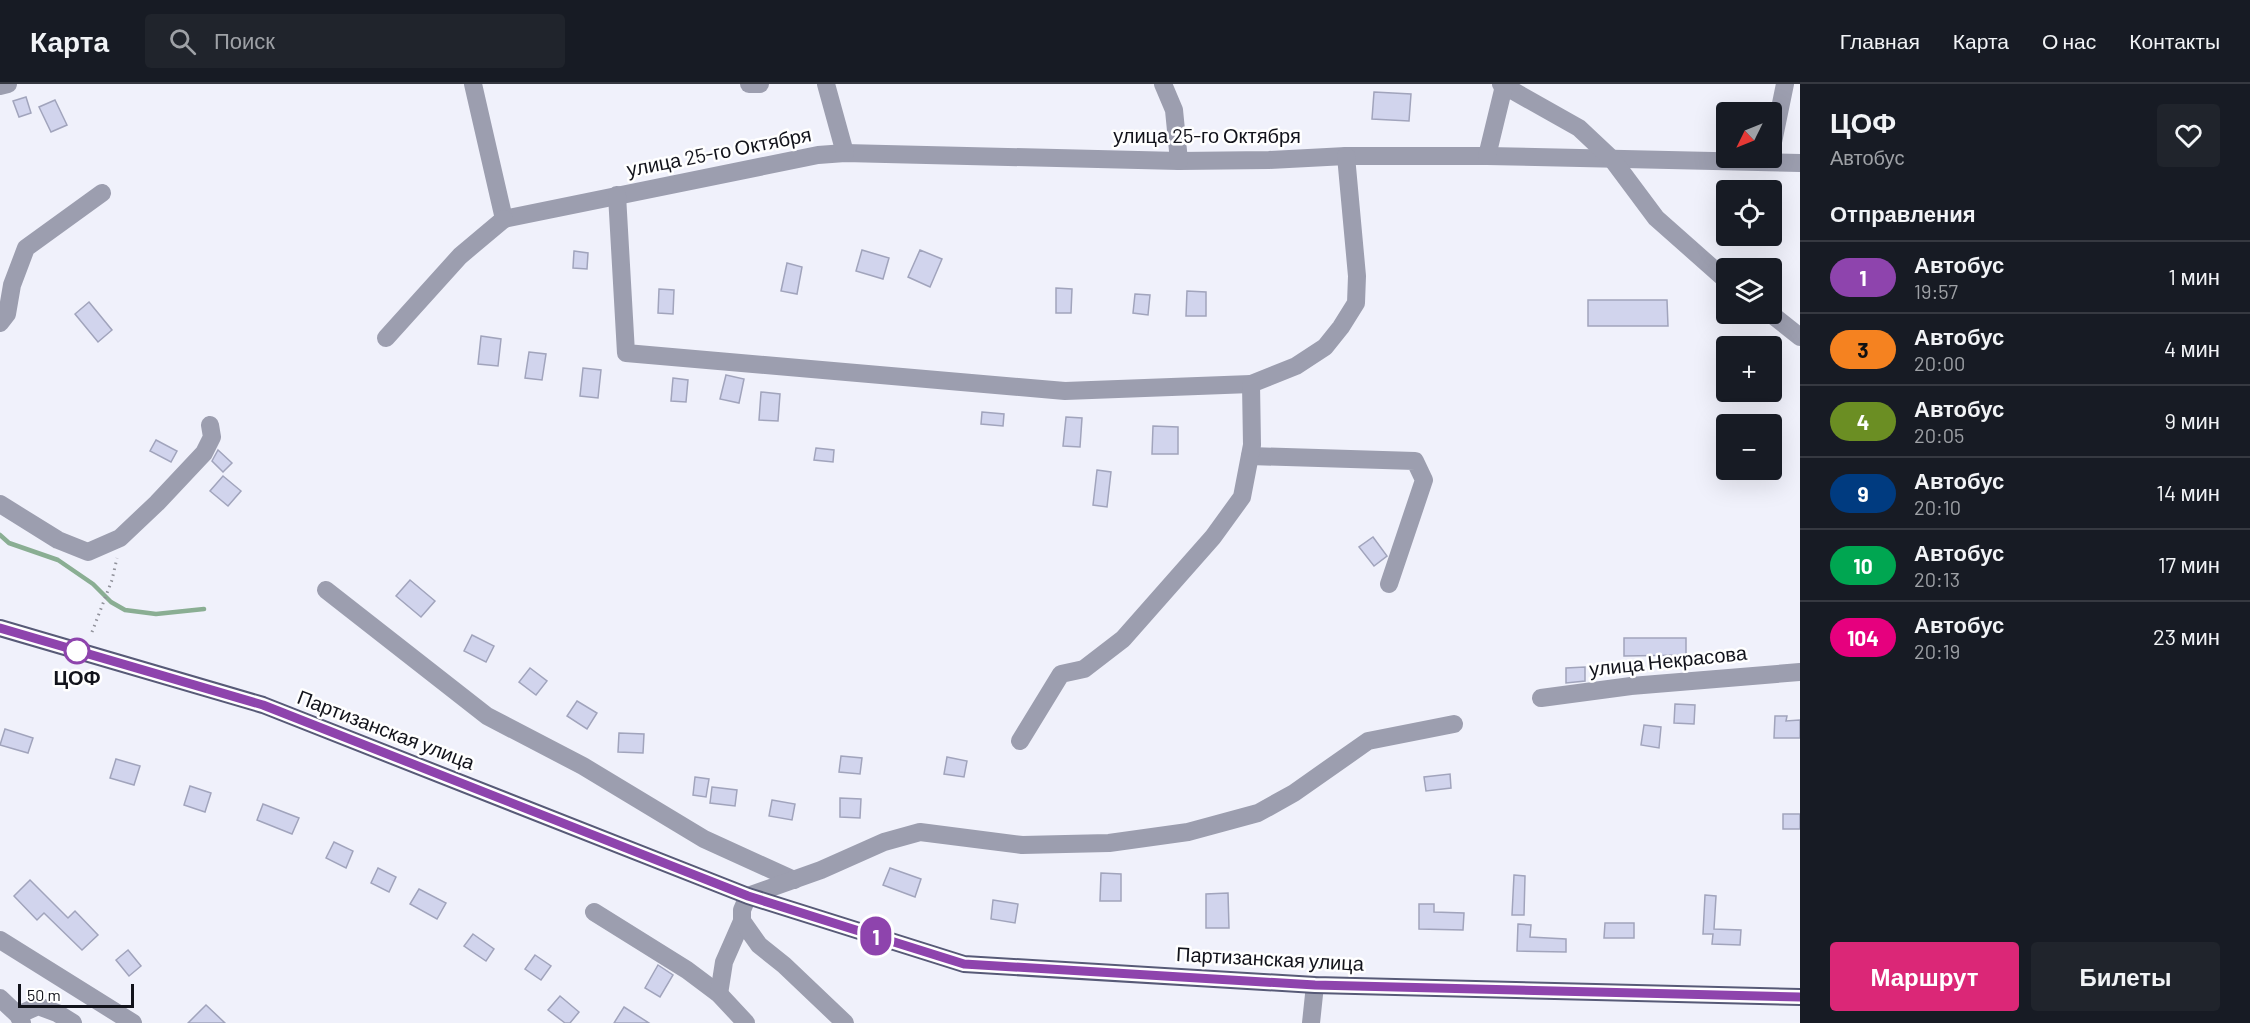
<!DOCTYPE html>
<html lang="ru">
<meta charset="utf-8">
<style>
:root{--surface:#171b24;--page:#20242c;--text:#f1f3f6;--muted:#9ea1a6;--line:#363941;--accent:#db2777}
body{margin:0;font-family:Barlow,sans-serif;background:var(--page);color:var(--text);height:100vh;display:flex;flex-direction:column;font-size:22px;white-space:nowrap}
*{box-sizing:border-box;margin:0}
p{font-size:20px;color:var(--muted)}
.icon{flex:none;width:33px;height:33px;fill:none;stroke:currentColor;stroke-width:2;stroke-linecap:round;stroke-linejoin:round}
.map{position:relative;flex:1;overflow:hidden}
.panel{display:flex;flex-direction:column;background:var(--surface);width:450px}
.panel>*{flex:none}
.badge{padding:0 12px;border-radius:20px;font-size:21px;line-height:39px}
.needle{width:39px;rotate:227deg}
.buttons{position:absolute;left:1716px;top:18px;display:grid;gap:12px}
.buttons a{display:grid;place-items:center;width:66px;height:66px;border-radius:6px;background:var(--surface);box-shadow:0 6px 24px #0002;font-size:30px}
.scale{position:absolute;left:18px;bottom:15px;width:116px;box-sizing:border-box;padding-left:6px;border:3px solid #12131b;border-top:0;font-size:16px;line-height:21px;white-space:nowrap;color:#12131b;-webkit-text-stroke:4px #fff;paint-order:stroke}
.map>.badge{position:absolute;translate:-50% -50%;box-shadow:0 0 0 3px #fff}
h2{padding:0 30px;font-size:22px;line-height:54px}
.round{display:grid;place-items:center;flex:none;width:63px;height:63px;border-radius:6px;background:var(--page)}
.head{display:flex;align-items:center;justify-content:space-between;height:102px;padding:0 30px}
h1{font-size:28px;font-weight:700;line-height:45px}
.action{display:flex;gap:12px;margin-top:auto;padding:12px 30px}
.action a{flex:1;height:69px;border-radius:6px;background:var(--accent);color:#fff;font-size:24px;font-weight:700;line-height:69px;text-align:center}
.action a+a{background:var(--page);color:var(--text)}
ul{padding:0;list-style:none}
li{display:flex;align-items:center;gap:18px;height:72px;padding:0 30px;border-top:2px solid var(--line)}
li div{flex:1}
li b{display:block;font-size:22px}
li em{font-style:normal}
li .badge{min-width:66px;font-weight:700;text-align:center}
header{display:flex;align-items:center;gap:36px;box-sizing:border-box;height:84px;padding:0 30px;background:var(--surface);border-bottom:2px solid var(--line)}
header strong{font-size:28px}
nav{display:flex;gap:33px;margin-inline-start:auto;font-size:21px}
.search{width:420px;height:54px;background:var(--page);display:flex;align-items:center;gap:15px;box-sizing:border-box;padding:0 21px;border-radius:6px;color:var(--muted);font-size:22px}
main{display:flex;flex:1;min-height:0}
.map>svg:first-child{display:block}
</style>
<header>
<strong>Карта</strong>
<div class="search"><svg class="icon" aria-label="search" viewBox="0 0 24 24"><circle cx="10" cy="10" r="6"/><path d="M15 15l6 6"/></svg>Поиск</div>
<nav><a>Главная</a><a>Карта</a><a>О нас</a><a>Контакты</a></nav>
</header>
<main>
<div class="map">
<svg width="1800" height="939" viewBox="0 0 1800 939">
<rect width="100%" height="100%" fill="#f0f1fb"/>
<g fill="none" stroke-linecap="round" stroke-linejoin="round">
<path stroke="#8aae93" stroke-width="4.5" d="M0,451L9,459L58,476L93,500L111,518L125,526L156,530L204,525"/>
</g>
<g fill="#d1d4ed" stroke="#a1a4bc" stroke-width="1.5">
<path d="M1374,8L1411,10L1409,37L1372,35Z"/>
<path d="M26,13L31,29L19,33L13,17Z"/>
<path d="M55,16L67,41L51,48L39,23Z"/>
<path d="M862,166L889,174L883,195L856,187Z"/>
<path d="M920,166L942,175L930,203L908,193Z"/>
<path d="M574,167L588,169L587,185L573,184Z"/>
<path d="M787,179L802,183L797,210L781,207Z"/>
<path d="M1056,204L1072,205L1071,229H1056Z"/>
<path d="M659,205L674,206L673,230L658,229Z"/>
<path d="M1187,207L1206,208V232H1186Z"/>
<path d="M1135,210L1150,211L1148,231L1133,229Z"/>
<path d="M1588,216H1667L1668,242H1588Z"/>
<path d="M89,218L112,246L98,258L75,230Z"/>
<path d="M481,252L501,255L498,282L478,280Z"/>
<path d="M529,268L546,270L542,296L525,294Z"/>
<path d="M583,284L601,286L598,314L580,312Z"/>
<path d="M726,291L744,295L739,319L720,315Z"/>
<path d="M673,294L688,296L686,318L671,317Z"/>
<path d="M761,308L780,310L778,337L759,336Z"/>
<path d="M982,328L1004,330L1003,342L981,340Z"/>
<path d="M1066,333L1082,334L1080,363L1063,362Z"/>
<path d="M1153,342L1178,343V370H1152Z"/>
<path d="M156,356L177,367L171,378L150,367Z"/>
<path d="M816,364L834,366L833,378L814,376Z"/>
<path d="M218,366L232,379L223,388L212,377Z"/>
<path d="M1097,386L1111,388L1107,423L1093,421Z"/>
<path d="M223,392L241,407L228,422L210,407Z"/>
<path d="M1373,453L1387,472L1374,482L1359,463Z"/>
<path d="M410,496L435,517L421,533L396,512Z"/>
<path d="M472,551L494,562L486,578L464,567Z"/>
<path d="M1624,554H1686V571L1624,572Z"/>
<path d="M1585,583V597L1566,599V584Z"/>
<path d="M530,584L547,597L536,611L519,598Z"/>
<path d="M577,617L597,629L587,645L567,632Z"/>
<path d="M1675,620L1695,621L1694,640L1674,639Z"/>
<path d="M1775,632H1787L1786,637L1800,636V654H1774Z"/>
<path d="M1644,641L1661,643L1659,664L1641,661Z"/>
<path d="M5,645L33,654L28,669L0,661Z"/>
<path d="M619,649L644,650L643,669L618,668Z"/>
<path d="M841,672L862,674L860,690L839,688Z"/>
<path d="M947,673L967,677L964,693L944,690Z"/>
<path d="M116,675L140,682L134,701L110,694Z"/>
<path d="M1450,690L1451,704L1426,707L1424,693Z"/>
<path d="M695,693L709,695L706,713L693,711Z"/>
<path d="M190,702L211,709L205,728L184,721Z"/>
<path d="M712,703L737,706L735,722L710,719Z"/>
<path d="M840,714L861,715L860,734L840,733Z"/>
<path d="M772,716L795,720L792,736L769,732Z"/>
<path d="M263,720L299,734L292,750L257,736Z"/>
<rect x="1783" y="730" width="17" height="15"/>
<path d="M334,758L353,767L346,784L326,774Z"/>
<path d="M378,784L396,793L389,808L371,799Z"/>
<path d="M890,784L921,795L915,813L883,801Z"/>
<path d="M1101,789L1121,790V817H1100Z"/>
<path d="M1514,791L1525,792L1524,831H1512Z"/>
<path d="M30,796L68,834L75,827L98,851L82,866L44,829L37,836L14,812Z"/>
<path d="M419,805L446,819L437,835L410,820Z"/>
<path d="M1228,809L1229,844H1206V810Z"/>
<path d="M1705,811L1716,812L1714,845L1741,846L1740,861L1712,860L1713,850H1703Z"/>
<path d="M993,816L1018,820L1015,839L991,835Z"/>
<path d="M1419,820H1434V828L1464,829L1463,846L1419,845Z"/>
<path d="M1605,839H1634V854H1604Z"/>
<path d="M1518,840L1531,841L1530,853L1566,855V868L1517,867Z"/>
<path d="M473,850L494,865L486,877L464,862Z"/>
<path d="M128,866L141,882L129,892L116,876Z"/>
<path d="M535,871L551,882L541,896L525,885Z"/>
<path d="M658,881L673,891L660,913L645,904Z"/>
<path d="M560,912L579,928L570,939H565L548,926Z"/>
<path d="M206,921L225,939H188Z"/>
<path d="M624,923L649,939H614Z"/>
</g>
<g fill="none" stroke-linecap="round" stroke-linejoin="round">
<path stroke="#90919a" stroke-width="3" stroke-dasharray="1.5 4.5" stroke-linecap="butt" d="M92,548L112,496L117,474"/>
<g stroke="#9c9eaf" stroke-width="18">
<path d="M473,0L504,135L818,71L845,69L1179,77L1269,76L1346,72H1487L1800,79"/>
<path d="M749,0H760"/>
<path d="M826,0L845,69"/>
<path d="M1163,0L1174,26L1179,77"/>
<path d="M1501,0L1579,44L1612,75L1656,134L1726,196"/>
<path d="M0,2L8,0"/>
<path d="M1772,63L1785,0"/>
<path d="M1487,72L1504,2"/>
<path d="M617,111L626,269L1065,307L1251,300"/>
<path d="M1771,230L1800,253"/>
<path d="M0,239L7,230L12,201L26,164L102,109"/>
<path d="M386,254L460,172L504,135"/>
<path d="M1250,372L1415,377L1424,396L1389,500"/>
<path d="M0,420L58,456L88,468L120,454L157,419L204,369L212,353L210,341"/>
<path d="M326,506L487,632L583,682L704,755L794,796"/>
<path d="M1541,614L1631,602L1800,588"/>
<path d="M1020,657L1061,590L1084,585L1123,555L1213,453L1242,413L1252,361L1251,300L1296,282L1325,263L1341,243L1356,219L1357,192L1346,72"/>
<path d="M594,828L687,886L719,910L746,939"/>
<path d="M0,856L133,939"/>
<path d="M719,910L724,878L742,837"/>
<path d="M0,914L18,931L22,939"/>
<path d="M18,931L38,922L57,929L73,939"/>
<path d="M845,939L784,881L759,861L742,837V826L748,812L821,786L884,758L920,748L1022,761L1109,759L1188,748L1258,729L1294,709L1368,657L1454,640"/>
<path d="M1311,939L1315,901"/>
</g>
<path stroke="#575a77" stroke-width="18" d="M0,544L263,621L748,812L964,880L1315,901L1800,913"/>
</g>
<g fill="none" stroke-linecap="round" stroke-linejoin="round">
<defs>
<path id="line" d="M0,544L263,621L748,812L964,880L1315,901L1800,913"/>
</defs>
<use href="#line" stroke="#fff" stroke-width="14"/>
<use href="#line" stroke="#8e44ad" stroke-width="9"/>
</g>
<circle fill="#fff" stroke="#8e44ad" stroke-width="3" cx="77" cy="567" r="12"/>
<g text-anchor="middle" stroke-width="5" stroke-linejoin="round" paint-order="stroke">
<g font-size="20" fill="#12131b" stroke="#fff">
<text x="1207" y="59">улица 25-го Октября</text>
<text transform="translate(719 68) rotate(-11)" y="7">улица 25-го Октября</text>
<text transform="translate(1668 577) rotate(-6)" y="7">улица Некрасова</text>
<text transform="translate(386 646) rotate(21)" y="7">Партизанская улица</text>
<text transform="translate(1270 875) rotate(3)" y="7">Партизанская улица</text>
</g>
<g font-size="20" font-weight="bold" fill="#12131b" stroke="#fff">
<text x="77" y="601">ЦОФ</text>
</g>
</g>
</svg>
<div class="buttons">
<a><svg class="needle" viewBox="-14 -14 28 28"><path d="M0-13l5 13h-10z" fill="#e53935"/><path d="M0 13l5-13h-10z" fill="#9ea1a6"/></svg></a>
<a><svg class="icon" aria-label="locate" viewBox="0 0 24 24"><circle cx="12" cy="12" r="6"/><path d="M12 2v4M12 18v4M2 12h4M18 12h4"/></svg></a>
<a><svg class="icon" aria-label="layers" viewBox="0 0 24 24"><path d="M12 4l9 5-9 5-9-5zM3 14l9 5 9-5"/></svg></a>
<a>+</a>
<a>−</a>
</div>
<div class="scale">50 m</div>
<b class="badge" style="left:876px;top:852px;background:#8e44ad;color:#fff">1</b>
</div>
<section class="panel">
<div class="head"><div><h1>ЦОФ</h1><p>Автобус</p></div><a class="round"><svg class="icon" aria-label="heart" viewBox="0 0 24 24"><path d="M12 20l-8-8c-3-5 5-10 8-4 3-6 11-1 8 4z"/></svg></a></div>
<h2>Отправления</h2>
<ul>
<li><span class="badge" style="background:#8e44ad;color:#fff">1</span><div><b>Автобус</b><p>19:57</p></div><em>1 мин</em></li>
<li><span class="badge" style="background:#f58220;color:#111">3</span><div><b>Автобус</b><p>20:00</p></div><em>4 мин</em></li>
<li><span class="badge" style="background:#6b8e23;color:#fff">4</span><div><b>Автобус</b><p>20:05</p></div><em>9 мин</em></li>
<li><span class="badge" style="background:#003b80;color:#fff">9</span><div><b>Автобус</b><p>20:10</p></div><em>14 мин</em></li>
<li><span class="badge" style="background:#00a651;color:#fff">10</span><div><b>Автобус</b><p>20:13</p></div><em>17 мин</em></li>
<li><span class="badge" style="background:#e6007e;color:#fff">104</span><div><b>Автобус</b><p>20:19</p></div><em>23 мин</em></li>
</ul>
<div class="action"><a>Маршрут</a><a>Билеты</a></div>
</section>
</main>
